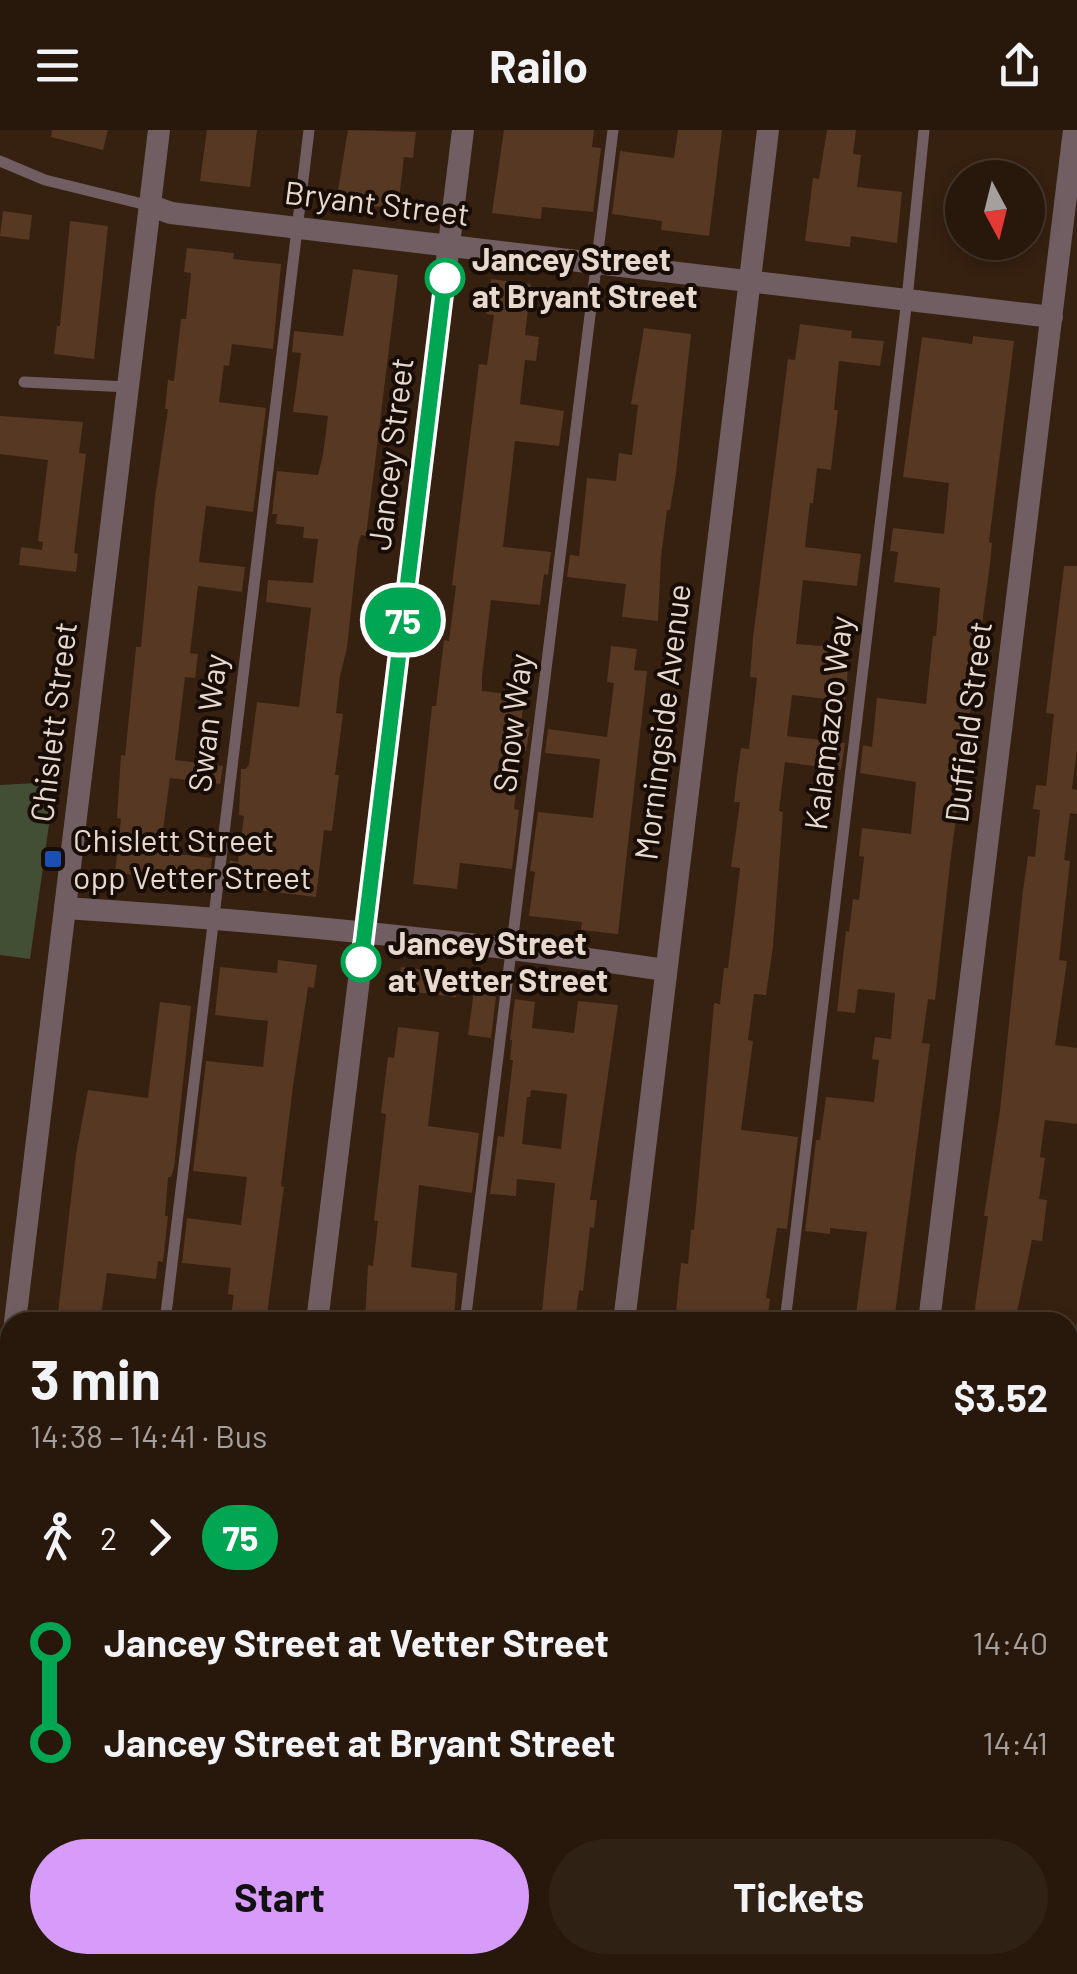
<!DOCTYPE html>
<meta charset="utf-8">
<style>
:root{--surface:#28180c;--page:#302115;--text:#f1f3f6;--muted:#a5a09d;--line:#44372d;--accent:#d79bf9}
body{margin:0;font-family:Barlow,sans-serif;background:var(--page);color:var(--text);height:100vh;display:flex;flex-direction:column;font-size:38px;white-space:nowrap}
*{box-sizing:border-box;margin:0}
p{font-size:32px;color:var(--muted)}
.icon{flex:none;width:55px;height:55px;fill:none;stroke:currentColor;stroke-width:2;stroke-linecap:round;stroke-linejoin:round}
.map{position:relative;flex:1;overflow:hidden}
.details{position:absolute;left:0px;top:1182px;width:1078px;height:662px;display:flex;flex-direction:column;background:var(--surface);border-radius:30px 30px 0 0;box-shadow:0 5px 15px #0003,0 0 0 2px var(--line)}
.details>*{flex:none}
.badge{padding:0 20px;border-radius:32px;font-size:35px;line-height:65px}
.needle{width:65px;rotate:173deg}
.controls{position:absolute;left:945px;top:30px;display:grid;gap:20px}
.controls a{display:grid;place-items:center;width:100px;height:100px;border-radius:50%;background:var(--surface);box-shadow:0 5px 15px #0003,0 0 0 2px var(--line);font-size:50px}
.map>.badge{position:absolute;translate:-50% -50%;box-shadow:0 0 0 5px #fff}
.legs{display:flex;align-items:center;gap:15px;height:110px;padding:0 30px;font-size:32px}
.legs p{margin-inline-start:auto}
.overview{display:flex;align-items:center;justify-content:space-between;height:170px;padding:0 30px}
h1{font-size:55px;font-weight:700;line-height:75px}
.cta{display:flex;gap:20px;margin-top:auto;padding:20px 30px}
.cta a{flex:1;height:115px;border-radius:60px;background:var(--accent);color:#111;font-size:40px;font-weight:700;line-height:115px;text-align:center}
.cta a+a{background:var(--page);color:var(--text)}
ul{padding:0 30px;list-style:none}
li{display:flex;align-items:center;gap:35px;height:100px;font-size:38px}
li i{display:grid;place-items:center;width:15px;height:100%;margin:0 12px;background:currentColor}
li i::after{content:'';width:25px;height:25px;margin:-12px;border:8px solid;border-radius:50%;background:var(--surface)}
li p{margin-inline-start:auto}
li:first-child i{background:linear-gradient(#0000 50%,currentColor 0)}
li:last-child i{background:linear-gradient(currentColor 50%,#0000 0)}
header{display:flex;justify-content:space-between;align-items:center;height:130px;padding:0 30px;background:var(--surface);font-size:45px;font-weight:700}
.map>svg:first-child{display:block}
</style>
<header><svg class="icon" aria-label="menu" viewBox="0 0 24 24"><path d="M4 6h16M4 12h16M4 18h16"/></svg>Railo<svg class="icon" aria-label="share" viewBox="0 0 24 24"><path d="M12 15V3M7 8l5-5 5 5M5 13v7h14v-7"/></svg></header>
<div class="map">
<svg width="1077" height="1844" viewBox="0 0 1077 1844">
<rect width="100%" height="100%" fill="#362010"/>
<g fill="#424f34">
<path d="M55,652L30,829L0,825V655Z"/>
<path d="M1077,1191V1844H1024L992,1835H1068V1256Z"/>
</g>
<g fill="#573822" fill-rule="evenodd">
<path d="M52,0H108L103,20L51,7Z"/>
<path d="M207,0H257L250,57L200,51Z"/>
<path d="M348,0L416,2L413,28L404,27L398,79L336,72Z"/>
<path d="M504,0H594L592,17L601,18L593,82L542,77L541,89L492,83Z"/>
<path d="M678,0H722L709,106L661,100L662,91L612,84L620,21L674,28Z"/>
<path d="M827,0H856L853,24L861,25L857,57L902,62L897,113L851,106L850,117L805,111L813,48L819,49Z"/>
<path d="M3,81L32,85L29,110L0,106Z"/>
<path d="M70,91L108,96L94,229L54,224L57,196H60Z"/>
<path d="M187,118L234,123L233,129L281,134L273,219L232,214L229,236L224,235L219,272L266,278L253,382L206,376L199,432L245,437L242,462L198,456L190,523L198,524L195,548L185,547L175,630L223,636L220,654L170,648L160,722L212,728L209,752L115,743L121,689L117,688L121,625L125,626L136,517H141L155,367L168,279H165L168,250L174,251L181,189H186L191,143L184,142Z"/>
<path d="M353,139L398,145L366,406L361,405L358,414L347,518L340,546L336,583L343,584L335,645H339L332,701L324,700L316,767L231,757L227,754L230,730L238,732L244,686L239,685L241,639H246L249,634L257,572L299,577L311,478L266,472L268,450L313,453L318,409L303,408L304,397L276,394L277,384H272L277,341L318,345L323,325L328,286L293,282L301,223L292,222L294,201L343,206Z"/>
<path d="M491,149L531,154L525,205L539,207L536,231L525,230L520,274L564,281L559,316L515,311L503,417L551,422L548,445L544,444L540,475L491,470L482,546V561L524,566L521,595L530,597L526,621H521L514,679L519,680L512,739L460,733L457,759L413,754L432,576H436L444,510L449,511L456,456L452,455L479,234L487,235L494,185L486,184Z"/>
<path d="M800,194L852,201L851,208L884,211L880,236L839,231L834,280H838L831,340L817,338L813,373H810L805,417L861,424L857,456L803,450L796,514L849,518L847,551L845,571L792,565L787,606L845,613L841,640L785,632L779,681L783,682L773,816L766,865L754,864L748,910L753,911L741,1000L798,1007L787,1099L777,1098L766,1168L770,1169L767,1192H675L681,1133L688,1134L691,1100H694L714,873L720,874L724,838H728L740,738L731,737L740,672H734L737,646L741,618L749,619L757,548L750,547L753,508L788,229L795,230Z"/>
<path d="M644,198L691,204L676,343L670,380H667L661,427L658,491L622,487L626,454L567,447L570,425L579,426L587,348L616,351L619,323L632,325L638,275L631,274Z"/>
<path d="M973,206L1014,211L989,412L992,413L990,434L950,734L935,870L928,869L922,913L930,914L894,1192H855L867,1102L830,1098V1104L805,1101L816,1010H820L826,967L874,972L879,930L872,929L875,907L891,909L895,863L858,859L855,883L837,881L846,801L849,802L853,769L859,770L864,727L859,726L862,698L911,704L916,652L860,643L863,615L872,617L877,568L926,574L933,506H936L940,458L894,452L898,422L890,421L893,398L944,404L949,353L903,347L922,207L972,214Z"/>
<path d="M0,286L83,292L79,323L86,324L74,423L78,424L76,442L19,435L21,417L42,420L43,412L38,411L48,330L0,324Z"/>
<path d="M1064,436H1077V619L1072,659L1077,660V684L1070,683L1064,730L1070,731L1059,830L1067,831L1055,915L1077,918V994L1045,990L1040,1027L1045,1028L1039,1069L1047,1070L1042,1111L1032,1110L1015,1192H973L988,1086H984L1000,980L1023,760L1028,726L1035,727L1040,680L1033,679L1036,655L1046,656L1054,584L1046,583Z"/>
<path d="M611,516L637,519L634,540L647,541L618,804L581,800L582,792L529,786L535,742L530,741L538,682L593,688L600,629L545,623L548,599L607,607L614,553L607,552Z"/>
<path d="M278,830L317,835L314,858L308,857L293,956L281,1056L284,1057L266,1192H230L234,1165L228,1164L231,1138L182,1133L187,1088L241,1095L247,1047L193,1041L206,931L263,937L268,891L215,885L220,837L277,843Z"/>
<path d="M401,837L459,844L456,867L398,860Z"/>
<path d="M475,853L493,855L492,866L496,867L491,908L468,905Z"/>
<path d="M515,869L535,872L532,898L574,903L578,871L618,875L590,1070H597L594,1098L590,1097L583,1161L579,1160L575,1192L541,1190L555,1053L517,1049L516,1066L490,1064L498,1006L504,1007L513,930H510L512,910H510ZM531,960L567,964L561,1019L522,1014L527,967H530Z"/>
<path d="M160,872L191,876L174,1038L171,1047H168L165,1086H168L163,1132L158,1131L156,1149L107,1143L100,1192H57L76,1024L88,960L148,968Z"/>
<path d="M398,897L439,902L428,996L479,1003L472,1063L419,1055L411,1137L457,1143L454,1192L403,1187V1192H365L368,1135L373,1136L378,1091H374L386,984L381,983L388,927L394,928Z"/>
</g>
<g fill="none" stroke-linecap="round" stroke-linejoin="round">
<g stroke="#715e62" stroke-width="11">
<path d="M0,31L45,50L151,76"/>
<path d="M24,252L128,257"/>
<path d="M165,1192L309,0"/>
<path d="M465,1192L613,0"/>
<path d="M785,1192L907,169L924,0"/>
<path d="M88,1844L89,1835"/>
<path d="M389,1844L390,1835"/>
<path d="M705,1844L706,1835"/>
</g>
<g stroke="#715e62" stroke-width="22">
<path d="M151,76L171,83L1052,187"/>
<path d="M65,778C266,791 467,810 665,840"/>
<path d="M15,1192L159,0"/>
<path d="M317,1192L463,0"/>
<path d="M624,1192L768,0"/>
<path d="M929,1192L1074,0"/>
<path d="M0,1320L10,1237"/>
<path d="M0,1377L10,1374"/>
<path d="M237,1844L239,1835"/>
<path d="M546,1844L547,1835"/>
<path d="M849,1844L850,1835"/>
</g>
</g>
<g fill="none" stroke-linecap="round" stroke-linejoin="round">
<defs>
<path id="line-1" d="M361,832L445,148"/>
</defs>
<use href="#line-1" stroke="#fff" stroke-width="22"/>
<use href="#line-1" stroke="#00a651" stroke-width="15"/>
</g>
<g fill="#fff" stroke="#00a651" stroke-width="5">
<circle cx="445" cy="148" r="18"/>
<circle cx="361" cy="832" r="18"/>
</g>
<rect fill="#1a4fb4" stroke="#170d06" stroke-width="4" x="43" y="719" width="20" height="20" rx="5"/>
<g text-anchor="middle" stroke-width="8" stroke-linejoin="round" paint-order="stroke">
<g font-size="32" fill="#e8d9cf" stroke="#170d06">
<text transform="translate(377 74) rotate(7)" y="11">Bryant Street</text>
<text transform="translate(391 324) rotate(-83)" y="11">Jancey Street</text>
<text transform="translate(54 592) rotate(-83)" y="11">Chislett Street</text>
<text transform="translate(663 592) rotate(-83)" y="11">Morningside Avenue</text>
<text transform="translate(969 592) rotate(-83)" y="11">Duffield Street</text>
<text transform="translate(208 593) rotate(-83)" y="11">Swan Way</text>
<text transform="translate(513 593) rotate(-83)" y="11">Snow Way</text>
<text transform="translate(829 593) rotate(-83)" y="11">Kalamazoo Way</text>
</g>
<g font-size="32" font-weight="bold" fill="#e8d9cf" stroke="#170d06" text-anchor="start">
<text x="472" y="141">Jancey Street<tspan x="472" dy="37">at Bryant Street</tspan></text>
<text x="388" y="825">Jancey Street<tspan x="388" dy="37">at Vetter Street</tspan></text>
</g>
<g font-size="32" fill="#e8d9cf" stroke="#170d06" text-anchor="start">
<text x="73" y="722">Chislett Street<tspan x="73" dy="37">opp Vetter Street</tspan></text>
</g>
</g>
</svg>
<div class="controls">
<a><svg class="needle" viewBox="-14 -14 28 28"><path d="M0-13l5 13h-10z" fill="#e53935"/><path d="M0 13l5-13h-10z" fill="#a5a09d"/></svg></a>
</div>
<b class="badge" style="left:403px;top:490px;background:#00a651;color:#fff">75</b>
<section class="details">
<div class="overview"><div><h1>3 min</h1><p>14:38 – 14:41 · Bus</p></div><b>$3.52</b></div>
<div class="legs"><svg class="icon" aria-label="walk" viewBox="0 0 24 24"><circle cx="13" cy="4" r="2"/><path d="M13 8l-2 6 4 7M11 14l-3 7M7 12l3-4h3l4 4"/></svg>2<svg class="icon" aria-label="forward" viewBox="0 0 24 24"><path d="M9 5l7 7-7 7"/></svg><b class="badge" style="background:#00a651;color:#fff">75</b></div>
<ul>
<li><i style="color:#00a651"></i><b>Jancey Street at Vetter Street</b><p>14:40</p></li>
<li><i style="color:#00a651"></i><b>Jancey Street at Bryant Street</b><p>14:41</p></li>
</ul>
<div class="cta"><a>Start</a><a>Tickets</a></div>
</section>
</div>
